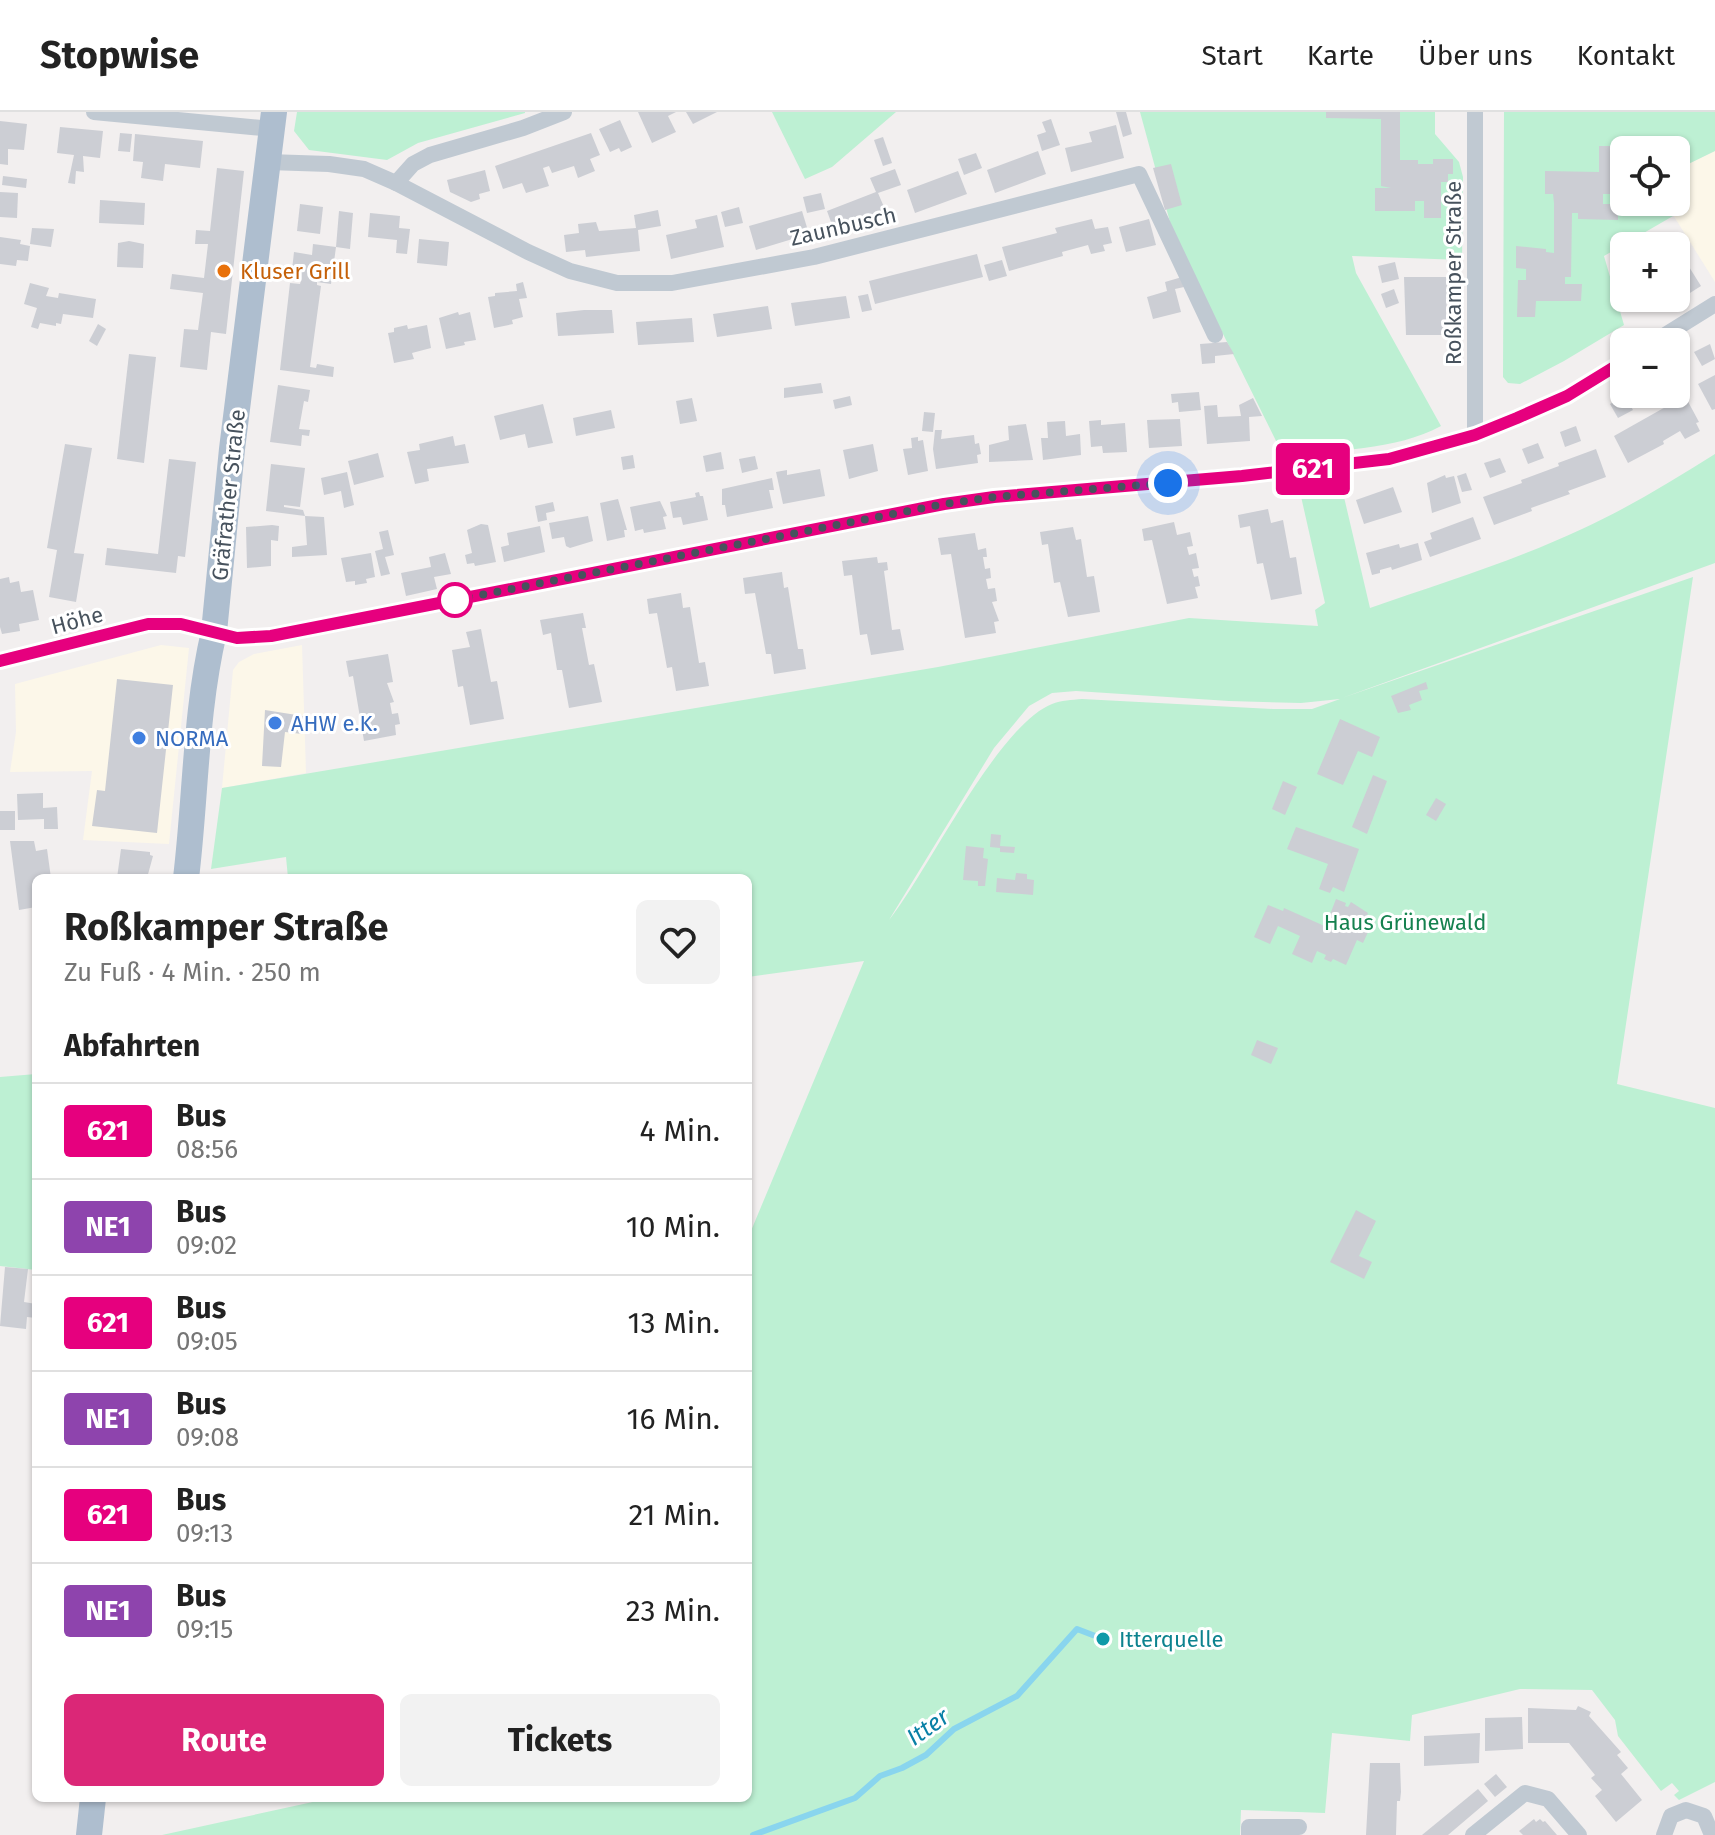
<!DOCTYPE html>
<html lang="de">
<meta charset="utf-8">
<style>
:root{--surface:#fff;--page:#f2f2f2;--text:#222;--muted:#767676;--line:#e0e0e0;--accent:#db2777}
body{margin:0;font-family:"Fira Sans",sans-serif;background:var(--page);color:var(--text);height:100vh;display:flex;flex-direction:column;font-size:30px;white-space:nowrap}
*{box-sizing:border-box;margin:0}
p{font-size:26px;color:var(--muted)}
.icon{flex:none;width:44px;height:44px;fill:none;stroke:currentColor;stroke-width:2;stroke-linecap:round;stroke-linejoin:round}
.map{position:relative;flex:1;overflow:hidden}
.panel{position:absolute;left:32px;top:762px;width:720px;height:928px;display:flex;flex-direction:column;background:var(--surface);border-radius:12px;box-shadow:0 2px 6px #0004}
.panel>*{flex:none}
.badge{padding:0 16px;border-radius:6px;font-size:28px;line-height:52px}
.buttons{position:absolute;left:1610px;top:24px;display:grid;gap:16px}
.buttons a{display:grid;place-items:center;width:80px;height:80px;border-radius:12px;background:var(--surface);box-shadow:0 2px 6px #0004;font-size:40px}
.you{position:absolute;width:40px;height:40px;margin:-20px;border:6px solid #fff;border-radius:50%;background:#1a73e8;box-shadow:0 0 0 12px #1a73e833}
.map>.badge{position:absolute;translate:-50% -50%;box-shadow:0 0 0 4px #fff}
h2{padding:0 32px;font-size:30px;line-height:72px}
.round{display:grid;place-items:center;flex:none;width:84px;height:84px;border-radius:12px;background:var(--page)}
.headline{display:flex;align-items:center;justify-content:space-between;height:136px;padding:0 32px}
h1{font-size:38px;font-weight:700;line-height:60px}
.action{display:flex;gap:16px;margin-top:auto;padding:16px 32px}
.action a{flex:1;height:92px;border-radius:12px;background:var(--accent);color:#fff;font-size:32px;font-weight:700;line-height:92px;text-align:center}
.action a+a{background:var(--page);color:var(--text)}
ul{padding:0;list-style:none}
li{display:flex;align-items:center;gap:24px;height:96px;padding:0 32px;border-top:2px solid var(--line)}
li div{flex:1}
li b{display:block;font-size:30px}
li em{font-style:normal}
li .badge{min-width:88px;font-weight:700;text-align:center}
header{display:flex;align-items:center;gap:48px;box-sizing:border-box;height:112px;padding:0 40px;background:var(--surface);border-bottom:2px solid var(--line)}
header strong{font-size:38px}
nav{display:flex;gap:44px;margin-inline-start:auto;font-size:28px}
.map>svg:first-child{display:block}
</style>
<header>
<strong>Stopwise</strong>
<nav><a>Start</a><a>Karte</a><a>Über uns</a><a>Kontakt</a></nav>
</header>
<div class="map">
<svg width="1715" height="1723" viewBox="0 0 1715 1723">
<rect width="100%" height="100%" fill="#f2efef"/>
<g fill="#fcf7e9">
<path d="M1715,39V170L1665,90H1676V58Z"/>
<path d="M161,533L189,536L169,732L83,728L92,659L10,660L16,620L15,572Z"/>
<path d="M302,533L306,661L222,676L233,558L239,550L254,542Z"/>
</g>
<g fill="#bdf0d3" fill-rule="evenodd">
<path d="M297,0H525V1L418,31L387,48L309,38L294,19Z"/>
<path d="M772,0H896L832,55L805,67Z"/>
<path d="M1140,0H1435V22L1459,50L1463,65L1462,148L1352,144L1356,161L1441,314C1394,339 1335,338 1283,343L1173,121Z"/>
<path d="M1504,0H1715V39L1676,58V38H1624V90H1665L1673,104L1604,144L1624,213L1564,249L1520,272L1508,271L1503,265Z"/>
<path d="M1715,342V451L1342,586L1693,465L1617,972L1715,996V1670L1679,1688L1674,1683L1679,1679L1672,1671L1661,1679L1618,1624L1615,1608L1592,1578L1520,1577L1412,1603L1410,1629L1332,1621L1325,1701L1241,1698L1240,1723H162L331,1686H748V1126L864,849L748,865V766H288L286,745L211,757L222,676L938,555L1189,506L1318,514L1315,498L1325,491L1298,371L1340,368L1370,496C1441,471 1514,449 1582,417C1628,396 1672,369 1715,342ZM1076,579L1229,589L1301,591L1340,587L1312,597H1273L1082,587C1072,588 1061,588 1052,592C997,614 929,758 889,808L994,636L1029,594L1052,581Z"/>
<path d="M36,962V1158L0,1154V965Z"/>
</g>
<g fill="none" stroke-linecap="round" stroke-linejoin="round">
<path stroke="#89d5ee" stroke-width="6" d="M753,1723L855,1686L880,1664L902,1656L926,1643L954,1617L1017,1584L1077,1517L1103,1527"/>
</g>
<g fill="#ccced4">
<path d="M638,0H676L668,4L676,20L652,31Z"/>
<path d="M686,0H717L693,12Z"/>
<path d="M1116,0H1126L1132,22L1123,25Z"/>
<path d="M1326,0H1400V48H1418V52H1433V47H1453V62H1448V70H1441V106H1424V89H1415V99H1375V76H1391L1381,74V7L1326,6Z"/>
<path d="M1051,7L1060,33L1042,39L1037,23L1046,20L1042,10Z"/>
<path d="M620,8L632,35L621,40L619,36L610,40L599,17Z"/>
<path d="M0,9L27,12L24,38L8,37V53L0,52Z"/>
<path d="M1116,13L1124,46L1071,60L1065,36L1092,30L1089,20Z"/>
<path d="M60,15L103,19L100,46L83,44L84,60L76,59L75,72L68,71L74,43L57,41Z"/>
<path d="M120,21L132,22L130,40L118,39Z"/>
<path d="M591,21L600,43L590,47L595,59L578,66L574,54L552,61L549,54L543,56L549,74L526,81L522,71L503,77L495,54Z"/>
<path d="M135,22L203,29L200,56L165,52L163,69L141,66L143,50L133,49Z"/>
<path d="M883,25L892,51L883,54L874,28Z"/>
<path d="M1599,34H1615L1617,82H1603V92H1618V108L1578,107V101H1572L1571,165H1565V172H1582L1581,189H1536L1535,205H1517L1518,168H1526V157L1516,156V134L1546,137V140L1554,141V91L1553,82H1545V59L1599,60Z"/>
<path d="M1038,39L1046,62L995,81L987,58Z"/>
<path d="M976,41L982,56L964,63L958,47Z"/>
<path d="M1171,52L1182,93L1165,98L1153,56Z"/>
<path d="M217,56L244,59L226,222L211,220L207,258L180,255L184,217L198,218L203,181L170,177L172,162L204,166L208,132H195L196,118L210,119Z"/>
<path d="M895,57L901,73L878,81L887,102L835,121L827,99L876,80L870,66Z"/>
<path d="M485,58L490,79L479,82L480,87L471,90L450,80L447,68Z"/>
<path d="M958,59L967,82L915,101L907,78Z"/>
<path d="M3,64L27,67L26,76L2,73Z"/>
<path d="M0,80L18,81L17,106L0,105Z"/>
<path d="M821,81L825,97L807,101L803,85Z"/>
<path d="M100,88L145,91L144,113L99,111Z"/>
<path d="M300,92L323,95L320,122L297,119Z"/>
<path d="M739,95L743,111L725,115L721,100Z"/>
<path d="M658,98L661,114L638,118L640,139L586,145L585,138L566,140L564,123L579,121L578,112L596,110L599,119L636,116L634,103Z"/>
<path d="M339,99L353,101L350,137L336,135Z"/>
<path d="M802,99L809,122L756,138L749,114Z"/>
<path d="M370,101L400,104L399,116L410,117L407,142L396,141L397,128L368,125Z"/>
<path d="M717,103L724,135L671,147L666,123L697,116L695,108Z"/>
<path d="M1092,107L1095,117L1108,115L1112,131L1103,133L1105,139L1091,142L1088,133L1062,140L1063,144L1009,159L1002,135L1057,121L1055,116Z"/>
<path d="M1149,107L1156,133L1126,140L1119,115Z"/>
<path d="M32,116L54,117L51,135L30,132Z"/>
<path d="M0,125L21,128L20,132L30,134L28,149L17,148L16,154L0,152Z"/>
<path d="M419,127L449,130L447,154L417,151Z"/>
<path d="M129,129L144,132L143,156L117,155L118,131Z"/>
<path d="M313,132L336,135L331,172L317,170V173L321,174L310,255L316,256L317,252L334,255L333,265L280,258L290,171L300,172L301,168L291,167L294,140L312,143Z"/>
<path d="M977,142L983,165L875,192L869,169Z"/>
<path d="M1002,148L1007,164L989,169L984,153Z"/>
<path d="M1395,150L1399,167L1382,171L1378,154Z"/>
<path d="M1686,150L1701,174L1663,198L1655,186H1676V156Z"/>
<path d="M1182,165L1184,175L1175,177L1181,200L1153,207L1147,185L1167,179L1165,170Z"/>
<path d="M1404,165H1447L1446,223H1406Z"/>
<path d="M523,170L527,186L519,187L523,205L512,208L513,212L494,216L488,185L495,184V181L517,179L516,172Z"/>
<path d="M30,171L49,176L46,184L58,186L59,181L96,187L93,206L63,202L61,212L56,211V214L40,211L38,217L31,215L37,196L24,192Z"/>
<path d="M1394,177L1399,191L1386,196L1381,182Z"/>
<path d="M868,182L872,198L862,200L858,184Z"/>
<path d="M846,184L850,206L795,214L791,191Z"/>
<path d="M768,194L772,217L717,225L713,202Z"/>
<path d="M584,198H612L614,221L558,224L556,201Z"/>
<path d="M458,200L459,203L470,200L476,228L464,230L465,233L446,237L439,206Z"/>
<path d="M692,206L694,230L638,233L636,210Z"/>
<path d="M98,212L106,217L97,234L89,229Z"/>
<path d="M407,213L408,217L427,213L431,236L412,241L414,247L394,251L388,221L394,220V216Z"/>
<path d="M1227,230L1234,242L1215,244V251L1202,252L1200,232Z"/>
<path d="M1710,232L1715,247L1702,254L1694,240Z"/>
<path d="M129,242L156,245L144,351L117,347Z"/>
<path d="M1715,263V297L1712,298L1698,272Z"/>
<path d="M821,271L823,281L784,286V276Z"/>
<path d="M278,273L310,278L308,290L304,289L299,317L310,318L309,324L302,323L301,334L270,330Z"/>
<path d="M1199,280L1201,298L1179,300L1178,290L1172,291L1171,282Z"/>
<path d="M850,284L852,293L835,297L833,288Z"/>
<path d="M1625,284L1633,298L1618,306L1610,292Z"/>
<path d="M1685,284L1699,310L1696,311L1700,319L1685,327L1680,319L1663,329L1664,332L1628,351L1614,324Z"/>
<path d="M692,286L697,309L680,312L676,289Z"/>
<path d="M1253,286L1262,304L1249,305L1250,329L1207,332L1204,294L1217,293L1218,305L1241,304L1239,293Z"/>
<path d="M543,292L553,331L528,336L525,322L500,328L494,304Z"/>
<path d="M611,298L615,316L576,324L573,306Z"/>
<path d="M924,300L935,301L933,320L922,319Z"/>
<path d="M1180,307L1182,334L1149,336L1147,308Z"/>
<path d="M1101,308V313L1125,311L1127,340L1103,341L1102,334L1091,335L1089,309Z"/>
<path d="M1065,309L1066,324L1080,322L1081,343L1043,348L1041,326H1048L1047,310Z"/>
<path d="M1026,312L1033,348L989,350V333L1009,328L1008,314Z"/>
<path d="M1576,314L1581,329L1565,335L1560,320Z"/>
<path d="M935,318H942L941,327L974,323L975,332L979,331L981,342L977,343L978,351L936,357L933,337Z"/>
<path d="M453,324L455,334L465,332L469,351L427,357L429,369L415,372L407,340L420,338L419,332Z"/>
<path d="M918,325V329L923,328L928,359L908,363L903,337L912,336L911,326Z"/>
<path d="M1538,331L1544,346L1528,352L1522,337Z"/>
<path d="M65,332L92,336L74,441L84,442L76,490L49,485L57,438L47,436Z"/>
<path d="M873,332L878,359L849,367L843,338Z"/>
<path d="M1596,337L1606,365L1568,379L1570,382L1531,396L1532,399L1494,413L1483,385L1522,371L1521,368L1559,354L1558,351Z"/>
<path d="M721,340L724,357L706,360L703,344Z"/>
<path d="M378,341L384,365L354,373L348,349Z"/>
<path d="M633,343L635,356L623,358L621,345Z"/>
<path d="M755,344L758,357L742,361L739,347Z"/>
<path d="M1500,346L1506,360L1490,366L1484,351Z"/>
<path d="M169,347L196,350L185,445L178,444L176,461L105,453L107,436L158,442Z"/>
<path d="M271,352L305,356L300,395L284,393V395L303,398L305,404L266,399Z"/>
<path d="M820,357L825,384L783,392L776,360L787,358V363Z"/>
<path d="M347,360L354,393L344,396L341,379L324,383L321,366Z"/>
<path d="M1466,361L1472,378L1462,380L1457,364Z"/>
<path d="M1445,363L1446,366L1454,364L1461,391L1432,401L1427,371Z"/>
<path d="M772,366L774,378H769L773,396L727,405L725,393H722V377Z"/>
<path d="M1393,375L1402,400L1364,412L1356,388Z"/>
<path d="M699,380L700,384H703L708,408L683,413L681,405L673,406L670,390L696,385L695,381Z"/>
<path d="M618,387L627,418H624L625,425L607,429L600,391Z"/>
<path d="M660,389L667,404L663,405L666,417L644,421L643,417L635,419L630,395Z"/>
<path d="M553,390L555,399L546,401L547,408L538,410L535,394Z"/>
<path d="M1268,397L1271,411L1283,408L1290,446L1296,445L1302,482L1271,488L1263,451L1257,452L1250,414L1240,416L1238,403Z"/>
<path d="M305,404L324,405L327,443L292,445V435L307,433Z"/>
<path d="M588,404L593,429L570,436L566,434L564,425L552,427L549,411Z"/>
<path d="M1473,405L1481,427L1430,445L1424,430L1432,427L1430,421Z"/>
<path d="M1174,410L1177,423L1190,420L1193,434L1187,435L1189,443L1196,441L1199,456L1192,457L1194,465L1198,464L1200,474L1195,475L1198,486L1167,492L1152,428L1144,429L1142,417Z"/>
<path d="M481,412L488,413L496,450L475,454L474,451L467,452L465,443L472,441L467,418Z"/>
<path d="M272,413L279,414L278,429L271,428V454L247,456L246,415Z"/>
<path d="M540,414L545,440L504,450L501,435L509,433L507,421Z"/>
<path d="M1073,415L1076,428L1081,427L1087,465L1094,464L1100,500L1068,505L1060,470L1054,471L1048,432L1042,433L1040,420Z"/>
<path d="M388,418L394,443L385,445L390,462L381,464L375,439L383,437L379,420Z"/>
<path d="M975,421L978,438L986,436L987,445H983L985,457L990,456L991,466L986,467L988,477L995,476L997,489L992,490L999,509L994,510L996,521L965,526L951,442L941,443L938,426Z"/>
<path d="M1418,431L1422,448L1392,458L1391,455L1380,458V461L1372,463L1366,441L1399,432L1400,436Z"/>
<path d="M371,441L375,465L366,467L367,471L355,473V469L346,470L341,446Z"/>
<path d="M445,441L451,462L434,465L437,477L406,484L401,461L431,455L429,445Z"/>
<path d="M877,445L878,451L887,450L888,458L884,459L892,518L900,517L904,538L871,543L867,522L860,523L852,463L844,464L842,449Z"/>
<path d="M782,460L784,476L788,475L798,537H803L806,557L774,562L771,542H766L755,481L745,482L743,466Z"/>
<path d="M9,465L10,471L19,469L21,480L33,478L39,508L19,512L20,519L2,522L0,515V467Z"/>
<path d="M681,481L683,496L690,495L699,551L705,550L709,574L676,579L672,555L667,556L657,501L649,502L647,487Z"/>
<path d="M583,501L586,516H582L589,553L594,552L602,590L569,596L562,558H557L551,521L543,523L540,508Z"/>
<path d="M481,517L491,570L497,569L504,607L470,613L463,574L458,575L452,538L470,535L466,520Z"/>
<path d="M388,542L393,570L387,571L394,590L390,591L392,602L398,601L400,612L395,613L396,623L364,629L353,564L349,565L346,549Z"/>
<path d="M117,567L173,573L157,721L92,714L97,678L105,679Z"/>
<path d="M1426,570L1428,577L1419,579L1422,588L1409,593L1411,598L1398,601L1391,584Z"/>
<path d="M265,598L303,604L302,622L285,620L281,655L262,654Z"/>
<path d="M1340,607L1380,625L1372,645L1358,639L1343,673L1317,662Z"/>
<path d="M1373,663L1387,669L1367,722L1352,715Z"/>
<path d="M1283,669L1297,675L1285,703L1272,697Z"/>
<path d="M43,681V696L57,695L58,717H44V707L18,708L17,682Z"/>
<path d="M1436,686L1446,692L1436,709L1426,703Z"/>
<rect x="0" y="699" width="15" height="19"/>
<path d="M1296,715L1359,737L1344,780L1333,775L1330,781L1319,777L1328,752L1287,737Z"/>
<path d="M991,722L1001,723L1000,734L1015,735L1014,741L1000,740V736L990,735Z"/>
<path d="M10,729H34L36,739L47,737L51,766H36V795L19,798Z"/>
<path d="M966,734L984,736L983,746L988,747L985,774H978V769L963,768Z"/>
<path d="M121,737L150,740V743L153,744L147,766H117Z"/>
<path d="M1016,761L1027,762V767L1034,768L1033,783L996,780L997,766L1015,768Z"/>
<path d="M1336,787L1346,791L1345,794L1348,795L1351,790L1368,801L1362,815L1369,818L1363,831L1357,828L1346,853L1333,847L1331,850L1324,847L1326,843L1317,839L1312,851L1292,842L1300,824L1278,814L1270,832L1254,825L1268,793L1283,799L1284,796L1338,820L1342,810L1329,805Z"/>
<path d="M1257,928L1278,936L1271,952L1251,943Z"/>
<path d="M1356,1098L1376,1109L1359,1144L1372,1150L1364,1167L1330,1150Z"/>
<path d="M5,1155L28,1157L24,1190L36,1192V1206L27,1205L26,1217L0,1214Z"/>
<path d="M1578,1594L1591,1600L1589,1604L1621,1640L1617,1643L1628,1656L1621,1662L1642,1688L1616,1710L1595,1684L1602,1678L1591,1666L1595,1663L1569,1631H1528V1596L1576,1598Z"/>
<path d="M1522,1605L1523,1637L1485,1639V1606Z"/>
<path d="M1480,1621L1479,1651L1424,1654V1624Z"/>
<path d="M1370,1651H1400L1401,1680L1400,1689H1397L1396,1723H1366Z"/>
<path d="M1496,1662L1507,1675L1495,1685L1484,1672Z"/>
<path d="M1478,1677L1488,1689L1448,1723H1422Z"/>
<path d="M1534,1707L1536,1710L1540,1707L1543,1710L1545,1709L1557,1723H1523L1519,1719Z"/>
</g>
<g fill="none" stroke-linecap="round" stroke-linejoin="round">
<g stroke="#c0c9d2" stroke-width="16">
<path d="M94,0L272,17"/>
<path d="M1475,0V323"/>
<path d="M268,50L329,52L364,57L396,71L528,140L570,159L617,171H672L814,145L1139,62L1215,223"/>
<path d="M396,71L413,52L430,43L523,16L564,0"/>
<path d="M1654,230L1715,192"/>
<path d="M0,549L148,512H181L237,526L271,524L944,392L994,385L1292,359L1389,347L1475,323L1517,306L1567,284L1624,248"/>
<path d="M1249,1723V1715H1299"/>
<path d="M1473,1723L1525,1681L1548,1687L1579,1723"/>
<path d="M1664,1723L1671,1704L1686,1698L1704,1704L1712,1723"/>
</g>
<g stroke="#aebecf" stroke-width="26">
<path d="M186,766C196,684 195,601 214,520L232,337L274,0"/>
<path d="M89,1723L93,1686"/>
</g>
</g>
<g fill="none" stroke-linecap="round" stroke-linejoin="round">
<defs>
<path id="line" d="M0,549L148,512H181L237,526L271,524L944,392L994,385L1242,364L1389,347L1475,323L1517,306L1567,284L1624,249"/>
</defs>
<use href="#line" stroke="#fff" stroke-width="18"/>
<use href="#line" stroke="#e6007e" stroke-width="12"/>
<path stroke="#47525d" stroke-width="8" stroke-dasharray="0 14.4" d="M455,488L944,392L994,385L1168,371"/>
</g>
<circle fill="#e8710a" stroke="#fff" stroke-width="3" cx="224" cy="159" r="8"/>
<circle fill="#fff" stroke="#e6007e" stroke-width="4" cx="455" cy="488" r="16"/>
<g fill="#3f7fe0" stroke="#fff" stroke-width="3">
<circle cx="275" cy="611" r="8"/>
<circle cx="139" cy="626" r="8"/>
</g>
<circle fill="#0f9aa8" stroke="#fff" stroke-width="3" cx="1103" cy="1527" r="8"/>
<g text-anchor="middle" stroke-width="6" stroke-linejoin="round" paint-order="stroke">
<g font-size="22" fill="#47525d" stroke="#fff">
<text transform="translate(843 114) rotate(-13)" y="8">Zaunbusch</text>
<text transform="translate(1453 161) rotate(-90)" y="8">Roßkamper Straße</text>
<text transform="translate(228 383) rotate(-84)" y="8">Gräfrather Straße</text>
<text transform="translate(77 508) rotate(-15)" y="8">Höhe</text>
</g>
<g font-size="22" fill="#c56008" stroke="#fff" text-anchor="start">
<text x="240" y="167">Kluser Grill</text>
</g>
<g font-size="22" fill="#366cbe" stroke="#fff" text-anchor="start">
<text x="291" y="619">AHW e.K.</text>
<text x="155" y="634">NORMA</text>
</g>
<g font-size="22" fill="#15814f" stroke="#fff">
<text x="1405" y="818">Haus Grünewald</text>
</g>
<g font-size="22" fill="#0d838f" stroke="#fff" text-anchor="start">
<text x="1119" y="1535">Itterquelle</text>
</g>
<g font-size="24" font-style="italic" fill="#0980a6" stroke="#fff">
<text transform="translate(928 1615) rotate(-35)" y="8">Itter</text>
</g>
</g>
</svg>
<div class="buttons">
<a><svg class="icon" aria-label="locate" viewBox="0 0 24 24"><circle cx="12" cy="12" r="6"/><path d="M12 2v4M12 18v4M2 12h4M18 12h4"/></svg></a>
<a>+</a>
<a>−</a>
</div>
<div class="you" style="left:1168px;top:371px"></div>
<b class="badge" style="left:1313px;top:357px;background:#e6007e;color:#fff">621</b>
<section class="panel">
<div class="headline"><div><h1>Roßkamper Straße</h1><p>Zu Fuß · 4 Min. · 250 m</p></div><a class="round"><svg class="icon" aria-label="heart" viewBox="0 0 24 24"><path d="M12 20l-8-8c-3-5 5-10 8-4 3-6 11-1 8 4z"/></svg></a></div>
<h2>Abfahrten</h2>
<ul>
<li><span class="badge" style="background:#e6007e;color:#fff">621</span><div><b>Bus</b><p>08:56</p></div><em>4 Min.</em></li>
<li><span class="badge" style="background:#8e44ad;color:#fff">NE1</span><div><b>Bus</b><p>09:02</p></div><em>10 Min.</em></li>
<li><span class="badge" style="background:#e6007e;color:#fff">621</span><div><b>Bus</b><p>09:05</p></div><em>13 Min.</em></li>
<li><span class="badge" style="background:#8e44ad;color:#fff">NE1</span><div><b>Bus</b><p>09:08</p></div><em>16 Min.</em></li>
<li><span class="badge" style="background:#e6007e;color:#fff">621</span><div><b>Bus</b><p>09:13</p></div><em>21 Min.</em></li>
<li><span class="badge" style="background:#8e44ad;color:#fff">NE1</span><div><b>Bus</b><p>09:15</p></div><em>23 Min.</em></li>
</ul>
<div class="action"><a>Route</a><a>Tickets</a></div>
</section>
</div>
